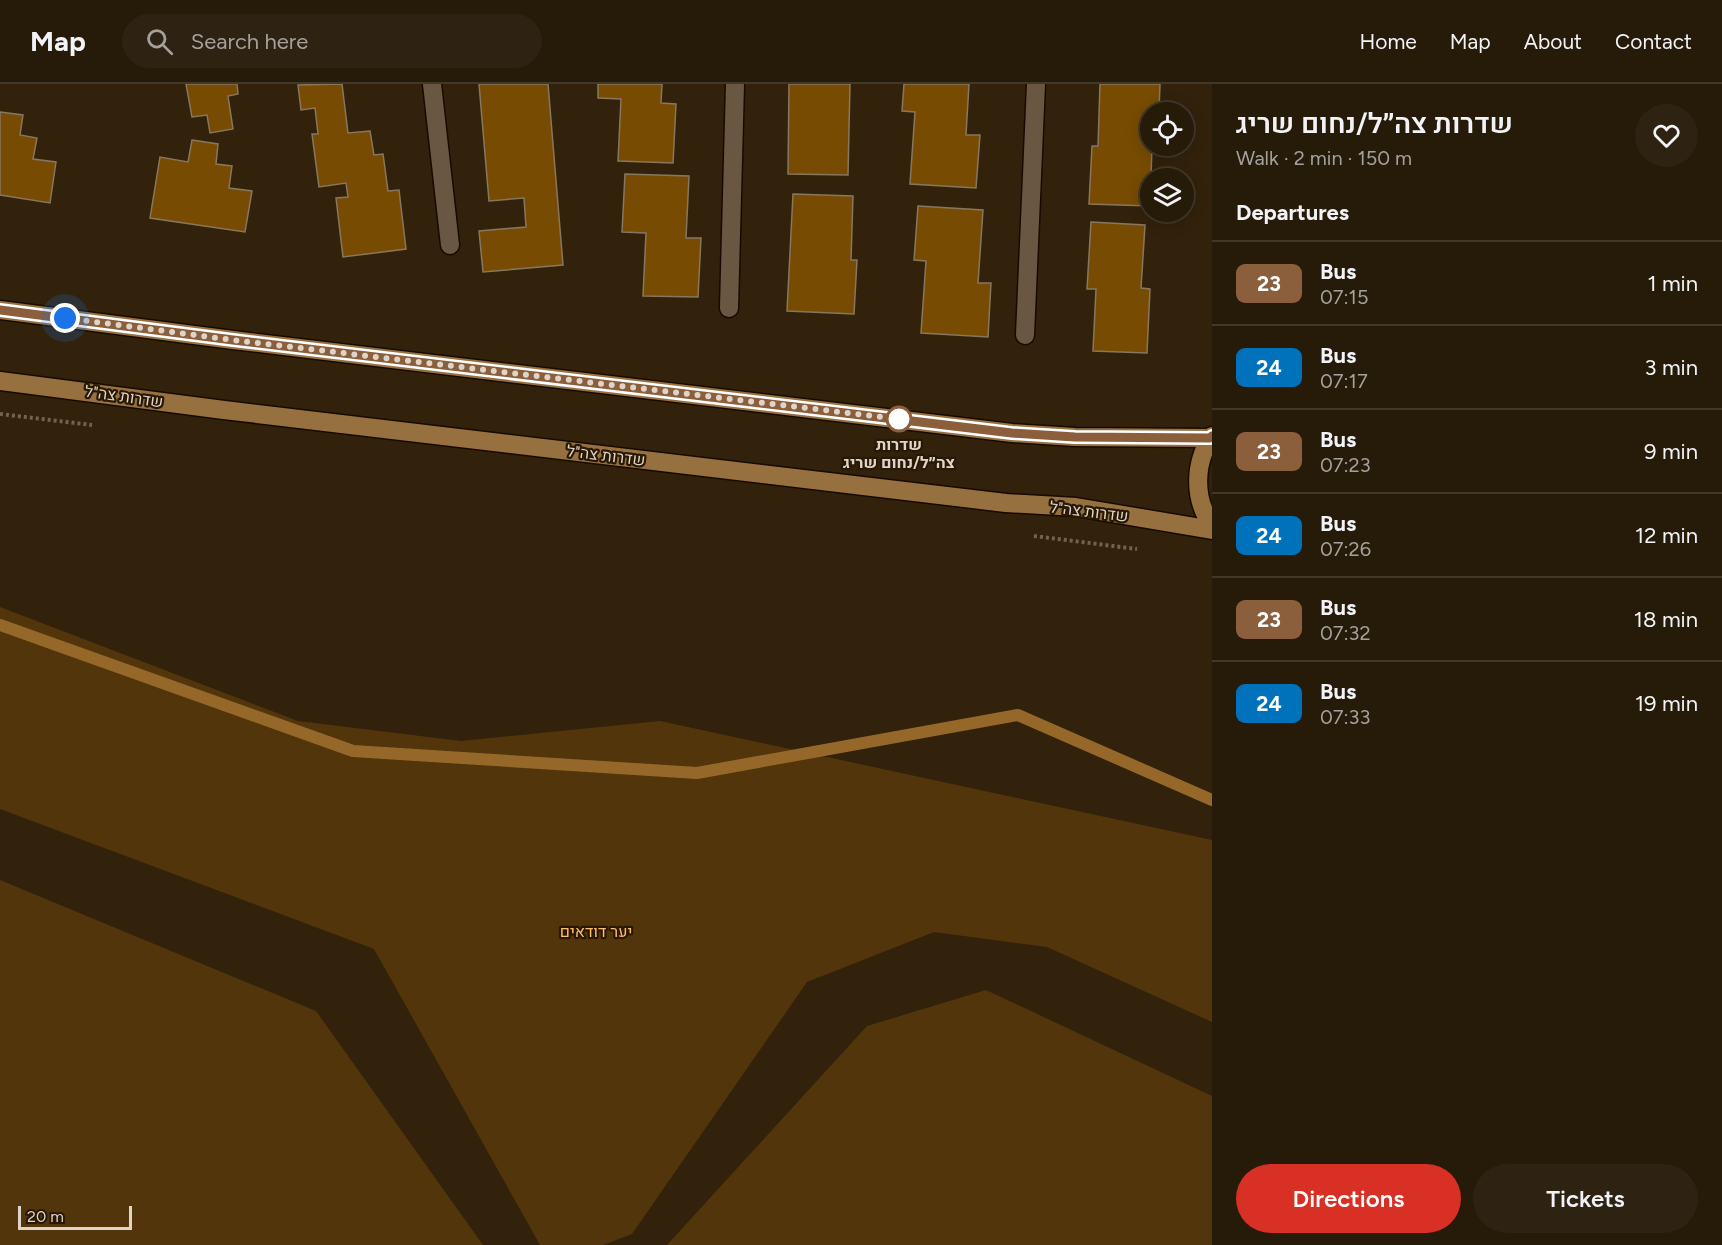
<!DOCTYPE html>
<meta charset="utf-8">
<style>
:root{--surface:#261a09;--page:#2e2312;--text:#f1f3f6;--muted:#a4a19c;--line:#42382a;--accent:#d93025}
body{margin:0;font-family:Figtree,Heebo,sans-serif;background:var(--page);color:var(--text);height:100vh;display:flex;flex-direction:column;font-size:22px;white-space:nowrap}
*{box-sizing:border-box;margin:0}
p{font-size:20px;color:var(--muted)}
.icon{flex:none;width:33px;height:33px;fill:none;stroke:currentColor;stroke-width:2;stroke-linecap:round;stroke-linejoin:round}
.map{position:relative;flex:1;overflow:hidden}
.panel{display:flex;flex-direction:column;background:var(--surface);width:510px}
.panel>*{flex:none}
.badge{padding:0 12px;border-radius:9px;font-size:21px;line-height:39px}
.tools{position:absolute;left:1140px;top:18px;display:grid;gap:12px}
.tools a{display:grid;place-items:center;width:54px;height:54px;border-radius:50%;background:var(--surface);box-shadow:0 3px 15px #0003,0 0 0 2px var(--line);font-size:30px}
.scale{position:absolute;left:18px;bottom:15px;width:114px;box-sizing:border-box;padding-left:6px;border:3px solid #dfd4c8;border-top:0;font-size:16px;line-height:21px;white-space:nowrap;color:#dfd4c8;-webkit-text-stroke:4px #281804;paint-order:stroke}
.you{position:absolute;width:30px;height:30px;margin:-15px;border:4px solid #fff;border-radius:50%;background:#1a73e8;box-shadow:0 0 0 9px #1a73e833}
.map>.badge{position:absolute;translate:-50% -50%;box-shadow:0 0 0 3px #fff}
h2{padding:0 24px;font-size:22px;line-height:54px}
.round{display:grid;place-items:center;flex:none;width:63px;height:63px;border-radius:32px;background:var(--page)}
.headline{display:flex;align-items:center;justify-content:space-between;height:102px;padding:0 24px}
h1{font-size:28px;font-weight:600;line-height:45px}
.primary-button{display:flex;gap:12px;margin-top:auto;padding:12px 24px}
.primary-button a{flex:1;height:69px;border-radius:36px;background:var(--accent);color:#fff;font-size:24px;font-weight:600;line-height:69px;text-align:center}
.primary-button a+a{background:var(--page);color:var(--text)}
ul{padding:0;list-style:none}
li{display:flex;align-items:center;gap:18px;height:84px;padding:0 24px;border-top:2px solid var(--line)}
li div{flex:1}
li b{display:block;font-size:22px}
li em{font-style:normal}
li .badge{min-width:66px;font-weight:700;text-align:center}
header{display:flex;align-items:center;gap:36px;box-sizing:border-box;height:84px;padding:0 30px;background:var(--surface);border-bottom:2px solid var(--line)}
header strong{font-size:28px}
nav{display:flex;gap:33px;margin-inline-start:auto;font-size:21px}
.search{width:420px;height:54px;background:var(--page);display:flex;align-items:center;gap:15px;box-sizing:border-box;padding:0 21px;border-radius:33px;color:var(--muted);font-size:22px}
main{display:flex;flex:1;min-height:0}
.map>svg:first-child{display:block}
</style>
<header>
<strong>Map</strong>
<div class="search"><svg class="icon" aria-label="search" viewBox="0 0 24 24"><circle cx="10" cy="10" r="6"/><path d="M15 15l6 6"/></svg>Search here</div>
<nav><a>Home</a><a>Map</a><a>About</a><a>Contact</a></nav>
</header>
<main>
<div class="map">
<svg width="1212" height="1161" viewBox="0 0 1212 1161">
<rect width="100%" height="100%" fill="#32220c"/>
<g fill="#52350a">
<path d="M0,523L298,637L461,657L660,637L1212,756V938L1047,863L934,848L807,898L632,1150L603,1161H540L374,865L0,725Z"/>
<path d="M0,796L316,927L483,1161H0Z"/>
<path d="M986,906L1212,1012V1161H667L867,942Z"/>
</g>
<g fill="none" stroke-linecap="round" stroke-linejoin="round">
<path stroke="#95682a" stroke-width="12" d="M0,541L353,667L697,689L1018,631L1212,716"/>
</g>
<g fill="#774c02" stroke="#89765f" stroke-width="1.5">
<path d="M186,0H237L238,10L228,12L233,45L210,49L207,31L192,33Z"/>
<path d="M342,0L348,49L370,47L374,71L383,70L388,107L399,106L406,165L343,173L336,114L348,113L346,99L319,103L312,50H318L315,24L301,26L298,1Z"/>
<path d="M479,0H548L563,181L483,188L479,147L526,143L524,114L489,117Z"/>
<path d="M598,0H662L661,19L676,20L673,79L618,77L621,15L598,14Z"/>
<path d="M789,0H850L848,91L788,90Z"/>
<path d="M904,0H969L966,51H980L976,104L910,100L915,28L902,27Z"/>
<path d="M1100,0H1160L1159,28H1150V62H1152L1150,122L1089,120L1092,62H1098Z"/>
<path d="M0,28L23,31L20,51L37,54L33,75L56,78L50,119L0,111Z"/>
<path d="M192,56L218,60L216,80L232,82L229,104L252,107L245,148L150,134L160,73L188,78Z"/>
<path d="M625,90L689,92L686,154H701L698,213L643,212L646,149L622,148Z"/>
<path d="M793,110L853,112L851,176H857L854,230L787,227Z"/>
<path d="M918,122L983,126L978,199H991L988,253L921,249L926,177L914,176Z"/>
<path d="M1091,138L1145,141L1141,204L1150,205L1147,269L1093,267L1096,205H1087Z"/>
</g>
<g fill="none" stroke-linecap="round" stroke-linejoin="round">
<defs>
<g id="minor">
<path d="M432,0L450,161"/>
<path d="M729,224L735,0"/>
<path d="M1025,251L1036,0"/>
</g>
<g id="major">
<path d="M0,226L233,256L1012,349L1075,353L1210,354"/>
<path d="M0,297L224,326L1006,419L1076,423L1212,446"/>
<path d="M1212,352C1194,379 1193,415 1212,441"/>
</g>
</defs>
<use href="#minor" stroke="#190a00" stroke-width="21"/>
<use href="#major" stroke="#190a00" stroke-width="21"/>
<g stroke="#716351" stroke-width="4" stroke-dasharray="3 3" stroke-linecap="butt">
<path d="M0,330L92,341"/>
<path d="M1034,452L1137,465"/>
</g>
<use href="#minor" stroke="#6a5741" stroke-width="18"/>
<use href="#major" stroke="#96713f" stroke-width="18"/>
</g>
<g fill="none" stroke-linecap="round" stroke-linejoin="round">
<defs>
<path id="line" d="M0,226L233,256L1012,349L1075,353L1210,354L1212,352"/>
</defs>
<use href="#line" stroke="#fff" stroke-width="14"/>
<use href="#line" stroke="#8b5e3c" stroke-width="9"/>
<path stroke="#dfd4c8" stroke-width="6" stroke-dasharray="0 10.8" d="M65,234L233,256L899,335"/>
</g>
<circle fill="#fff" stroke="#8b5e3c" stroke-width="3" cx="899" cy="335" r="12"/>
<g text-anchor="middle" stroke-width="4.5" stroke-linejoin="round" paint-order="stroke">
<g font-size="16" fill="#dfd4c8" stroke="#281804">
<text transform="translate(124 312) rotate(8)" y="6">שדרות צה"ל</text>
<text transform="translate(606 371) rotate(7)" y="6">שדרות צה"ל</text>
<text transform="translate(1089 427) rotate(7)" y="6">שדרות צה"ל</text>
</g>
<g font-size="16" font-weight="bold" fill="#dfd4c8" stroke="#281804">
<text x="899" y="366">שדרות<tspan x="899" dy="18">צה״ל/נחום שריג</tspan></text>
</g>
<g font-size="16" fill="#febd68" stroke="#281804">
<text x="596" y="853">יער דודאים</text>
</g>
</g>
</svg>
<div class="tools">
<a><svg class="icon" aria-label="locate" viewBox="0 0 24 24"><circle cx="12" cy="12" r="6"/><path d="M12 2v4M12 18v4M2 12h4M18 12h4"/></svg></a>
<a><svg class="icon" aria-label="layers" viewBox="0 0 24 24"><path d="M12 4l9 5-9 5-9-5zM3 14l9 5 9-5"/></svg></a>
</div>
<div class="scale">20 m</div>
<div class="you" style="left:65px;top:234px"></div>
</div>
<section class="panel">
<div class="headline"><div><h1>שדרות צה״ל/נחום שריג</h1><p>Walk · 2 min · 150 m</p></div><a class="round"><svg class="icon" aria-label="heart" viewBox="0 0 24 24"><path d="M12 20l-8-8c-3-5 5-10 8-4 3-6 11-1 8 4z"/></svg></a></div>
<h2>Departures</h2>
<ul>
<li><span class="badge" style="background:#8b5e3c;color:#fff">23</span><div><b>Bus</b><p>07:15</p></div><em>1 min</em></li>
<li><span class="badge" style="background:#0072bc;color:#fff">24</span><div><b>Bus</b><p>07:17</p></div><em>3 min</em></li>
<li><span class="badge" style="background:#8b5e3c;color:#fff">23</span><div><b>Bus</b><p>07:23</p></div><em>9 min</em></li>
<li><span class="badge" style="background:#0072bc;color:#fff">24</span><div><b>Bus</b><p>07:26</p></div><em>12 min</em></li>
<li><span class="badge" style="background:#8b5e3c;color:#fff">23</span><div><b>Bus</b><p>07:32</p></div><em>18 min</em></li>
<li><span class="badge" style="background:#0072bc;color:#fff">24</span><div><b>Bus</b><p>07:33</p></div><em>19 min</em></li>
</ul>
<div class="primary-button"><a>Directions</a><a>Tickets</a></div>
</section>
</main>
